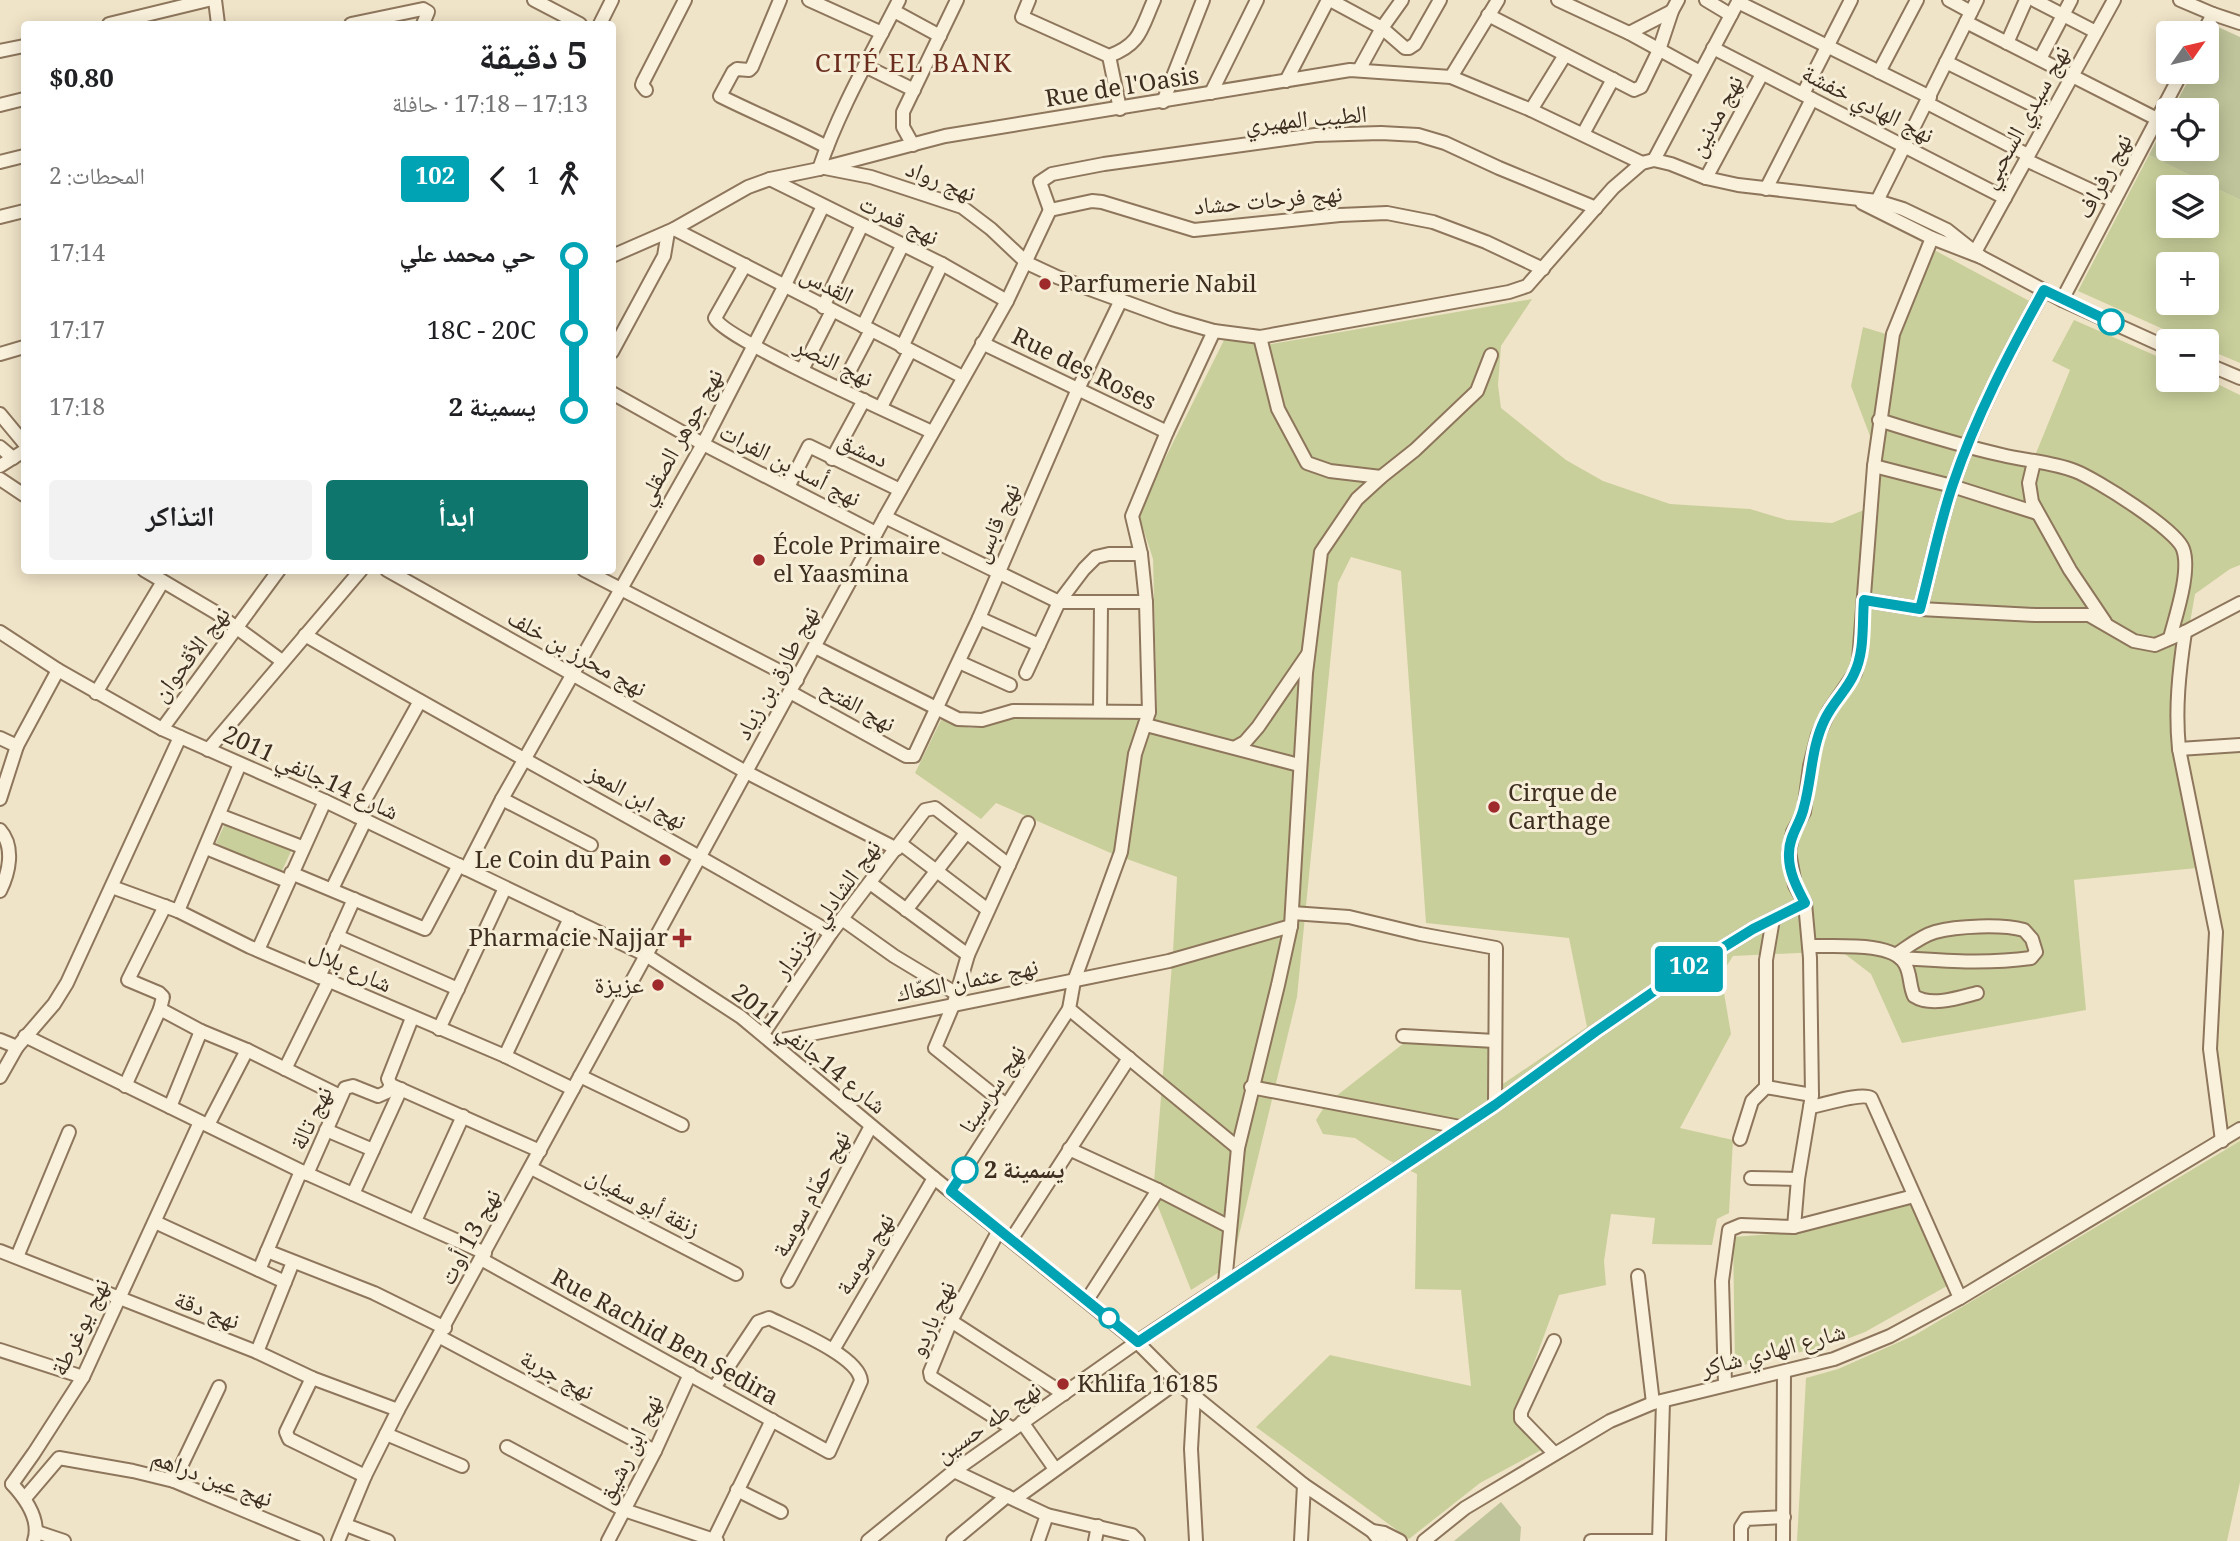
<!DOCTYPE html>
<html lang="ar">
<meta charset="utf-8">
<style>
:root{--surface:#fff;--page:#f2f2f2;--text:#202124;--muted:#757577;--accent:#0f766e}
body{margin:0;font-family:Georgia,"Noto Naskh Arabic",serif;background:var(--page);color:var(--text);direction:rtl;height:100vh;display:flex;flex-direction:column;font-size:26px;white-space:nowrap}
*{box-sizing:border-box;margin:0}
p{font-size:23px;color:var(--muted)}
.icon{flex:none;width:38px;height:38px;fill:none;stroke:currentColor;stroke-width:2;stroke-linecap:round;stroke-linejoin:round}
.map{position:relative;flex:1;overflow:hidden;direction:ltr}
.side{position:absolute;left:21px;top:21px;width:595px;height:553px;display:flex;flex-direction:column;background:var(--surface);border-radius:7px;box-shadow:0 4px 18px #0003;direction:rtl}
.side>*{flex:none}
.badge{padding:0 14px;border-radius:5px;font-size:24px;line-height:46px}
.needle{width:46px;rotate:56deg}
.tools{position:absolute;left:2156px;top:21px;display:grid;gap:14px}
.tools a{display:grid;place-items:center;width:63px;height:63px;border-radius:7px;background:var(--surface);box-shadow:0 4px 18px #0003;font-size:35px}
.map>.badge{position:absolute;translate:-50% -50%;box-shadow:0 0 0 4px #fff}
.legs{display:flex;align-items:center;gap:10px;height:77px;padding:0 28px;font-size:23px}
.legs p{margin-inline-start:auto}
.head{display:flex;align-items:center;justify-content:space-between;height:119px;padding:0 28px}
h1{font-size:38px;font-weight:700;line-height:52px}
.primary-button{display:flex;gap:14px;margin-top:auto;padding:14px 28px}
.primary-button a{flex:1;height:80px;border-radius:7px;background:var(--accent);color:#fff;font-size:28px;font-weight:700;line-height:80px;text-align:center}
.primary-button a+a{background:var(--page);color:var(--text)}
ul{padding:0 28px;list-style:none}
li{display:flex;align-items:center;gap:24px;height:77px;font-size:26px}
li i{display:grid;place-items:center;width:10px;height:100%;margin:0 9px;background:currentColor}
li i::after{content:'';width:18px;height:18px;margin:-9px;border:5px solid;border-radius:50%;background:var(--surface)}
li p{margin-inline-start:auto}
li:first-child i{background:linear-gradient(#0000 50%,currentColor 0)}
li:last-child i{background:linear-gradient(currentColor 50%,#0000 0)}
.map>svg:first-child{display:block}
</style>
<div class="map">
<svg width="2240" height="1541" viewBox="0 0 2240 1541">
<rect width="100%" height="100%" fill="#f0e4c8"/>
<path fill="#e6deb5" d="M2184,741L2240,753V1141L2225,1149L2213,1125L2205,1051L2210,928Z"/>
<g fill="#c9cf9b" fill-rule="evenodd">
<path d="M2149,155L2240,200V363L2207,349V341H2190L2078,291ZM2168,187H2207V226H2168ZM2168,264H2207V303H2168Z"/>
<path d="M1923,244L2035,304L1968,442L2034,458L2070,370L2052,361L2074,320L2168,361V380L2207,379L2240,395V565L2230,569L2195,594L2181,674L2180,707L2197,868L2074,880L2086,1010L1902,1043L1871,974L1841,951L1733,956L1721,975L1731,1034L1680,1128L1733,1140L1729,1213L1717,1219L1712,1245L1652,1244L1655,1218L1611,1214L1604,1261L1606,1285L1559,1295L1516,1412L1554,1443L1480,1483L1409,1539L1256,1427L1330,1355L1471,1386L1461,1290L1415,1289L1417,1174L1388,1160L1355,1138L1323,1134L1316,1120L1326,1104L1413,1036L1493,1044L1494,1090L1587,1027L1569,938L1426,923L1401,571L1351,557L1338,583L1297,997L1232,1264L1191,1290L1153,1194L1173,952L1177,877L1113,854L996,803L981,819L915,773L941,720L970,728L986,727L1015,716L1157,715L1153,559L1138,513L1226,336L1260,346L1532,299L1501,346L1498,385L1501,408L1566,460L1603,481L1670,504L1750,509L1787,520L1832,523L1864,510L1870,436L1851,386L1863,327L1889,335Z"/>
<path d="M228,817L293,847L281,873L216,843Z"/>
<path d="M2240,1141V1482L2227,1541H1797L1806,1378L1838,1369L1915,1335Z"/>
<path d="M1914,1202L1947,1286L1865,1332L1831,1345L1735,1367L1733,1237L1795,1232Z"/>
</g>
<g fill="#bfc49a">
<path d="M2216,26L2240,37V200L2149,155L2168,118V149H2207V110H2172L2193,72H2207V45Z"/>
<path d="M1501,1502L1521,1527L1520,1541H1454Z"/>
</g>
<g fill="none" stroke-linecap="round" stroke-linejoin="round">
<defs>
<g id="minor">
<path d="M215,0L218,24"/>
<path d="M534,0L580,24"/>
<path d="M780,0L752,67L749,70L737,69L733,72L720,96C756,114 791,128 827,147"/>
<path d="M809,0L882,33"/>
<path d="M1029,0L1022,17L1109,56C1141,44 1141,29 1154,0"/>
<path d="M1330,0L1382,28L1405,48H1409L1415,44L1440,0"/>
<path d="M1558,0L1629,33L1700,72"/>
<path d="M1706,0L1731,15"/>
<path d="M1949,0L1971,12"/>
<path d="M2034,0L2096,32"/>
<path d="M2180,0L2213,14L2240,23"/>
<path d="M1738,2L1930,97"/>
<path d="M894,11L940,36"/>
<path d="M1488,15L1634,90L1641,87L1659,50L1672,11L1678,0"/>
<path d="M1966,22L2157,119"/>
<path d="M109,24L208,0"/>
<path d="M351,24L423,9L428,12L423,24"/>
<path d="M600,24L612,0"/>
<path d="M1629,33L1672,11"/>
<path d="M2203,33L2213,14"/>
<path d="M2007,43L2026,0"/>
<path d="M1713,48L2005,198"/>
<path d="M0,51L24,46"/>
<path d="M1109,56L1120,109"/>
<path d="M2040,59L2071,0"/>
<path d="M1946,62L2051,114"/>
<path d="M865,66L914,90"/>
<path d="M1359,70L1382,28L1402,0"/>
<path d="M1879,72L1917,0"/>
<path d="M1451,77L1498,0"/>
<path d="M1286,81L1328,0"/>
<path d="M646,90L642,85L643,82L685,0"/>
<path d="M1211,93L1257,0"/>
<path d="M1803,94L1851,0"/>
<path d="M1163,102L1203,0"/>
<path d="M1927,103L2028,155"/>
<path d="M0,105L24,99"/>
<path d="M1531,110L1565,55"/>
<path d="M1583,134L1613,79"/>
<path d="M913,145L903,127V112L957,0"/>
<path d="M1654,160L1739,0"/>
<path d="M2026,160L2114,201"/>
<path d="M0,162L24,156"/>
<path d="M825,168L871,177L962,207L991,229L1027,263L1057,277L1172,319L1214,331L1260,337L1509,292L1527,286L1613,188L1642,163L1654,160L1671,164L1706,178L1738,185L1877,201L1903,209L1947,230L1981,257"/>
<path d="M819,169C839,110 871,55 899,0"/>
<path d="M1706,178L1762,74"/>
<path d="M770,179L942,264L1007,301"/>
<path d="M1766,189L1812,99"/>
<path d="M1877,201L1977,0"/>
<path d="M1862,203L1932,238L1981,257L2062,300L2168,348"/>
<path d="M1050,210L1040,182L1052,174L1104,164L1315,135L1381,133L1418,135L1445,143L1499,168L1596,208"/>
<path d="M0,217L24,211"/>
<path d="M674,229L963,377"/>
<path d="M1974,254L2114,0"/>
<path d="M612,256L674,229L748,187L770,179L819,169L945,136L1350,70L1451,77L1531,110L1642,163"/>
<path d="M745,265L715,318C723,338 900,417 932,432"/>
<path d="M2062,300L2182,72"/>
<path d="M823,307L862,225"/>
<path d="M863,326L903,244"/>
<path d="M1214,331L1167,432L1132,516L1141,554L1146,602L1149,712L1135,754L1121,852L1074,981L1069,1009L1238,1148"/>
<path d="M1260,337L1278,409L1307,463L1330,471L1381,477"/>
<path d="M982,343L1167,432"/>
<path d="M902,347L942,264"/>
<path d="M612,352L664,256L668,232"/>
<path d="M0,354L24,347"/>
<path d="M2207,364L2240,378"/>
<path d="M802,370L832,311"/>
<path d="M840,389L871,330"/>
<path d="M612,393L703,444L876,533"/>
<path d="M881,407L910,351"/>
<path d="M0,414L24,443"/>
<path d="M1879,420C1920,433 1961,446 2002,455C2027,461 2052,462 2075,471C2096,479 2177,530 2183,549C2191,571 2176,615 2170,638"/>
<path d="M0,447L13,458"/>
<path d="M832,459L864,400"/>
<path d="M2034,462L2029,483L2032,502L2070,570L2105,622"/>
<path d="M0,466L24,451"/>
<path d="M1874,466L1952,486L2037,513"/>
<path d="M0,479L24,495"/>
<path d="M788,487L809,446L900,490"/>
<path d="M885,517L1059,602H1146"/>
<path d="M144,570L215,612L282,661"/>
<path d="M387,570L746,772L897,849"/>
<path d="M584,570L797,680"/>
<path d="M1864,600L1920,609C1931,568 1939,525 1953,484C1976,416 2009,353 2044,290"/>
<path d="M1920,609L2035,615H2089L2134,641L2155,645L2185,632L2240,603"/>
<path d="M979,618L1039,645"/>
<path d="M0,632L58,670L162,729L325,801L646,955L741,1017L934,1178L1137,1342L1177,1382L1304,1485L1372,1531L1380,1541"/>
<path d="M2185,632C2179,672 2175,709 2179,749L2216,932L2210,1049L2222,1141"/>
<path d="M305,635C479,737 658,830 831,933"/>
<path d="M815,647L958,719L982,720L1013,711L1149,712"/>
<path d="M959,662L1010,685"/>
<path d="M1026,673L1059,602L1084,569L1096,557L1109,554H1141"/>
<path d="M790,692L906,756H914L979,618L1078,389L1121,300"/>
<path d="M96,693L162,583"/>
<path d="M1100,711L1101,604"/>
<path d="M1146,725L1299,765"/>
<path d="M162,729L279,570"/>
<path d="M0,738L17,746"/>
<path d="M1236,747L1245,742L1258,727L1308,654"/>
<path d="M2179,749L2240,745"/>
<path d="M208,750L361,570"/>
<path d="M0,799L17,746L58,670"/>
<path d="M502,799L591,845"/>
<path d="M219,815L302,847"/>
<path d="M356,816L420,701"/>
<path d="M0,830C15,847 9,873 0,891"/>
<path d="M901,844L988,910"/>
<path d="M206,848L287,881"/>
<path d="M466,869L502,799L703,444L784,287L823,206"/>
<path d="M291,873L425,929L459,865"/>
<path d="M870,883L968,955"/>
<path d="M112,887L178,911L250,947L505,1056L573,1089"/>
<path d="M332,889L365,821"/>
<path d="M906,910L966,833"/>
<path d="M178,911L240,764"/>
<path d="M1292,913L1349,917L1420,934L1496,948L1495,1105"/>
<path d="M842,919L894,956L957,994"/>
<path d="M337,936L458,989"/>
<path d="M1809,946C1833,947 1893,941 1905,964C1911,974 1909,985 1914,996C1931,1007 1958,998 1977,993"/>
<path d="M258,950L325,801"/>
<path d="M1897,954C1909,946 1921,936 1935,932C1957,926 2002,924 2024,930L2032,939L2036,952L2031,958C1987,964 1944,961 1900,958"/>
<path d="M319,977L354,899"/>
<path d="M160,1009L163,997L159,993L128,980L165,906"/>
<path d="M412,1018L388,1079L391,1085L540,1151"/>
<path d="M439,1029L505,888"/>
<path d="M763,1034L831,933L925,810L935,808L1009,865"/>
<path d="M25,1036L301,1171L485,1253"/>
<path d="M1403,1036L1495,1041"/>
<path d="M0,1040L17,1047L54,1004L67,983L180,737"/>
<path d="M772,1042L1169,961L1291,926"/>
<path d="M247,1050L340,1096"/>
<path d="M505,1056L570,918"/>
<path d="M285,1069L329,980"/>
<path d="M580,1076L682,1125"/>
<path d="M0,1077L17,1047"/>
<path d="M125,1086L160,1009L201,1031L247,1050L208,1125"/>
<path d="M1251,1087L1460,1127"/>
<path d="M1766,1087V960L1773,919"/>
<path d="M1006,1105L935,1048L954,1003L968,955L1028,823"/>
<path d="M170,1107L201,1031"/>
<path d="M1810,1107C1824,1105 1861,1092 1871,1098L1960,1298"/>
<path d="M326,1130L373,1150"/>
<path d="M1740,1139L1752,1101L1766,1087L1812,1095"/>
<path d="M1069,1149L1158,1190L1230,1227"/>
<path d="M531,1168L736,1274"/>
<path d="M307,1174L345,1088L353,1086L378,1096L387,1092L391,1085"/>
<path d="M1751,1178L1798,1179"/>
<path d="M951,1191L1069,1009"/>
<path d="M353,1194L401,1089"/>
<path d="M415,1221L463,1116"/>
<path d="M155,1222L285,1282"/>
<path d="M1794,1227L1798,1179L1812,1095L1810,958L1805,903L1795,885L1789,852L1793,832L1804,812L1810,766L1818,735L1829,711L1855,673L1859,660L1874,466L1893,334L1932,238"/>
<path d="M999,1230L951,1321L930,1372L931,1377L1013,1429"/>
<path d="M1011,1240L1129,1058"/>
<path d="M0,1251L257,1352L312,1378L398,1410"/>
<path d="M267,1251L374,1293L445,1328"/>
<path d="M17,1257L69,1132"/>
<path d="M481,1259L829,1452L861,1381C859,1356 791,1329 769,1318L758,1322L714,1388"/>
<path d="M259,1270L301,1171"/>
<path d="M1638,1276L1653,1403"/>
<path d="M788,1281L871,1126"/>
<path d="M1225,1283L1238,1148L1278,985L1291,926L1306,673L1321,552L1357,499L1381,477L1415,450L1477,391L1491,355"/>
<path d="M1087,1300L1158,1190"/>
<path d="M951,1321L1064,1394"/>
<path d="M440,1337L655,1451"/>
<path d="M0,1350L83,1377"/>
<path d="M833,1350L934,1178"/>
<path d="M257,1352L293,1262"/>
<path d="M312,1378L286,1432L289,1439L365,1476"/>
<path d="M1725,1384L1722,1281L1729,1230L1741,1225L1794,1227L1914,1196"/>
<path d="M1194,1395L1191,1449L1196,1541"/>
<path d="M1022,1422L1055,1469"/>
<path d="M386,1434L462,1466"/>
<path d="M507,1447L624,1510L717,1541"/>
<path d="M1554,1453L1521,1419V1412L1554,1341"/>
<path d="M954,1471L1047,1515L1132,1535L1138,1541"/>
<path d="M174,1481L219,1387"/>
<path d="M12,1484L34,1453L83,1377L200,1122"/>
<path d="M12,1484C25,1498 41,1520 34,1541"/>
<path d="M737,1490L781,1512"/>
<path d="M25,1498L59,1458L133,1471L174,1481L317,1541"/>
<path d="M1015,1499L1177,1382"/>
<path d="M346,1525L388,1541"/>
<path d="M1372,1531L1384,1533L1400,1541"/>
<path d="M37,1532L64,1541"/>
<path d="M714,1539L772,1420"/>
<path d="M338,1541L365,1476L398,1410L885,517L1007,301L1050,210L1092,201L1102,202L1194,230L1340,215L1387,213L1433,222L1486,242L1543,269"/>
<path d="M608,1541L655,1451L690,1374"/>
<path d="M868,1541L954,1471L1137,1342L1495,1105L1595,1032L1669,981L1753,929L1805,903"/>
<path d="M953,1541L1007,1496"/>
<path d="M1038,1541L1047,1515"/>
<path d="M1095,1541L1098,1526"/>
<path d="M1301,1541L1304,1485"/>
<path d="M1424,1541L1465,1508L1610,1421L1653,1403L1834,1359L1890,1336L1960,1298L2240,1129"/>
<path d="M1591,1541H1659"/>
<path d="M1659,1541L1663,1401"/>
<path d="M1741,1541V1527L1746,1519L1784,1517"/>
<path d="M1783,1541L1784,1372"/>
</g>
</defs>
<use href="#minor" stroke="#8d765c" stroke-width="16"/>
<use href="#minor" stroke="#faf1dc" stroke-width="12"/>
</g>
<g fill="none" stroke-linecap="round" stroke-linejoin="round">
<defs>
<path id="line-1" d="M965,1170L951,1191L1138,1342L1495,1105L1595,1032L1669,981L1753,929L1805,903C1797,888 1788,871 1789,853C1789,835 1801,823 1804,807C1812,778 1811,747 1825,719C1833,702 1847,690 1854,674C1865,652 1862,623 1864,600L1920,609C1931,568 1939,525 1953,484C1976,416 2009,353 2044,290L2111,322"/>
</defs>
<use href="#line-1" stroke="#fff" stroke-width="16"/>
<use href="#line-1" stroke="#00a3b4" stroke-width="10"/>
</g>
<g fill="#9e2a2b" stroke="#f7eed8" stroke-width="2.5">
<circle cx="1045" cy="284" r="7"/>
<circle cx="759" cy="560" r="7"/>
<circle cx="1494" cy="807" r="7"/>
<circle cx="665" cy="860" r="7"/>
<path d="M678.5 927.5h7v7h7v7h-7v7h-7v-7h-7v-7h7z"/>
<circle cx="658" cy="985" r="7"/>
<circle cx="1063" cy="1384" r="7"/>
</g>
<g fill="#fff" stroke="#00a3b4" stroke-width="3.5">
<circle cx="2111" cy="322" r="12"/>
<circle cx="965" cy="1170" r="12"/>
<circle cx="1109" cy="1318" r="9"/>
</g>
<g text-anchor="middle" stroke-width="6" stroke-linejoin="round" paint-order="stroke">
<g font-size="24" fill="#3d2e20" stroke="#f7eed8">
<text transform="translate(1122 87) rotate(-9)" y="8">Rue de l'Oasis</text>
<text transform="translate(1868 104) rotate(27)" y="8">نهج الهادي خفشة</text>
<text transform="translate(1716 116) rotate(-62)" y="8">نهج مدنين</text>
<text transform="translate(2025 117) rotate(-61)" y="8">نهج سيدي السحبي</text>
<text transform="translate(1306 119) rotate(-5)" y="8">الطيب المهيري</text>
<text transform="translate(2104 176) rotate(-62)" y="8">نهج رفراف</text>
<text transform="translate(941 181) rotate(22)" y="8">نهج رواد</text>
<text transform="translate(1268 200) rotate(-5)" y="8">نهج فرحات حشاد</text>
<text transform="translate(899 220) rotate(26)" y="8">نهج قمرت</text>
<text transform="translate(827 285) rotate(27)" y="8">القدس</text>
<text transform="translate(834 362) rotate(26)" y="8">نهج النصر</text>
<text transform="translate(1084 369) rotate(26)" y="8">Rue des Roses</text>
<text transform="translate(680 437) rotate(-61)" y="8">نهج جوهر الصقلي</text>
<text transform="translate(863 450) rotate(25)" y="8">دمشق</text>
<text transform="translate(790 465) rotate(27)" y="8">نهج أسد بن الفرات</text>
<text transform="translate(996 523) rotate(-66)" y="8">نهج قابس</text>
<text transform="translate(577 653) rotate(29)" y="8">نهج محرز بن خلف</text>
<text transform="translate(191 654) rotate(-53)" y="8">نهج الأقحوان</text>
<text transform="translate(777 673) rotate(-61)" y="8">نهج طارق بن زياد</text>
<text transform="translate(858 706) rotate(29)" y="8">نهج الفتح</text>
<text transform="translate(311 773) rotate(25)" y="8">شارع 14جانفي 2011</text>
<text transform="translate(637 797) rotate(29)" y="8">نهج ابن المعز</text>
<text transform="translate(827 909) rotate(-54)" y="8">نهج الشادلي خزندار</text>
<text transform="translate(351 968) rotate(24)" y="8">شارع بلال</text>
<text transform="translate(967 980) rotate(-11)" y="8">نهج عثمان الكعّاك</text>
<text transform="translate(809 1049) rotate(39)" y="8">شارع 14جانفي 2011</text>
<text transform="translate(992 1089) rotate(-57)" y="8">نهج سرسينا</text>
<text transform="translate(311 1118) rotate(-64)" y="8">نهج تالة</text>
<text transform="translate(811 1194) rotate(-62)" y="8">نهج حمّام سوسة</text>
<text transform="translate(643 1202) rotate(27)" y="8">زنقة أبو سفيان</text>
<text transform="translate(470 1237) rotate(-62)" y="8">نهج 13 أوت</text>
<text transform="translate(865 1254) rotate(-59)" y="8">نهج سوسة</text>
<text transform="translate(207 1310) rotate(21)" y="8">نهج دقة</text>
<text transform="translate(932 1319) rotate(-66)" y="8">نهج باردو</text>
<text transform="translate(80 1327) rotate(-64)" y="8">نهج يوغرطة</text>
<text transform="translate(665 1337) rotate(29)" y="8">Rue Rachid Ben Sedira</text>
<text transform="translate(1773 1350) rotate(-15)" y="8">شارع الهادي شاكر</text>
<text transform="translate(557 1375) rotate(28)" y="8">نهج جربة</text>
<text transform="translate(988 1422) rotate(-35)" y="8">نهج طه حسين</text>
<text transform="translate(630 1449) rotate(-64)" y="8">نهج ابن رشيق</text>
<text transform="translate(212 1478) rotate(20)" y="8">نهج عين دراهم</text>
</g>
<g font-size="24" fill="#3d2e20" stroke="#f7eed8" text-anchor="start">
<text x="1059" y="292">Parfumerie Nabil</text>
<text x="773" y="554">École Primaire<tspan x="773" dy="28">el Yaasmina</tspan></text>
<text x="1508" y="801">Cirque de<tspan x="1508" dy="28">Carthage</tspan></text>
<text x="651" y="868" text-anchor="end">Le Coin du Pain</text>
<text x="668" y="946" text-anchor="end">Pharmacie Najjar</text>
<text x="644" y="993" text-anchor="end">عزيزة</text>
<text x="1077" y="1392">Khlifa 16185</text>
</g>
<g font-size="24" font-weight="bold" fill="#3d2e20" stroke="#f7eed8" text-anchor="start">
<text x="984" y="1178">يسمينة 2</text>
</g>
<g font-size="26" letter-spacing="2" fill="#6b2e1e" stroke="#f7eed8">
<text x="914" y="72">CITÉ EL BANK</text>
</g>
</g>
</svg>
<div class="tools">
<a><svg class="needle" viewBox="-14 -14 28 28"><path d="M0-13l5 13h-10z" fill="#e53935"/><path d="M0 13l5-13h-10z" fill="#757577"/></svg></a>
<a><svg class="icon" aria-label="locate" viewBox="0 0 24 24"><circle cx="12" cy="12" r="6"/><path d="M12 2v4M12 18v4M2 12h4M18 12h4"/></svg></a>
<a><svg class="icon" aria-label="layers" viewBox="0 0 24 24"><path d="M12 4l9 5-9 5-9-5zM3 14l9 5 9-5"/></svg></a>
<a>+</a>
<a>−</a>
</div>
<b class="badge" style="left:1689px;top:969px;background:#00a3b4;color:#fff">102</b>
<section class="side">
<div class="head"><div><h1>5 دقيقة</h1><p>17:13 – 17:18 · حافلة</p></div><b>$0.80</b></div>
<div class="legs"><svg class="icon" aria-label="walk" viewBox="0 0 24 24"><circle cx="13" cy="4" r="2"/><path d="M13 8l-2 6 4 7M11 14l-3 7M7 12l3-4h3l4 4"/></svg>1<svg class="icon" aria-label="back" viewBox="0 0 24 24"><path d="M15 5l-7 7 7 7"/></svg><b class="badge" style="background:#00a3b4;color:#fff">102</b><p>المحطات: 2</p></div>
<ul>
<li><i style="color:#00a3b4"></i><b>حي محمد علي</b><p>17:14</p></li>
<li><i style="color:#00a3b4"></i><span>18C - 20C</span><p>17:17</p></li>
<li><i style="color:#00a3b4"></i><b>يسمينة 2</b><p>17:18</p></li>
</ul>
<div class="primary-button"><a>ابدأ</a><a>التذاكر</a></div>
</section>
</div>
